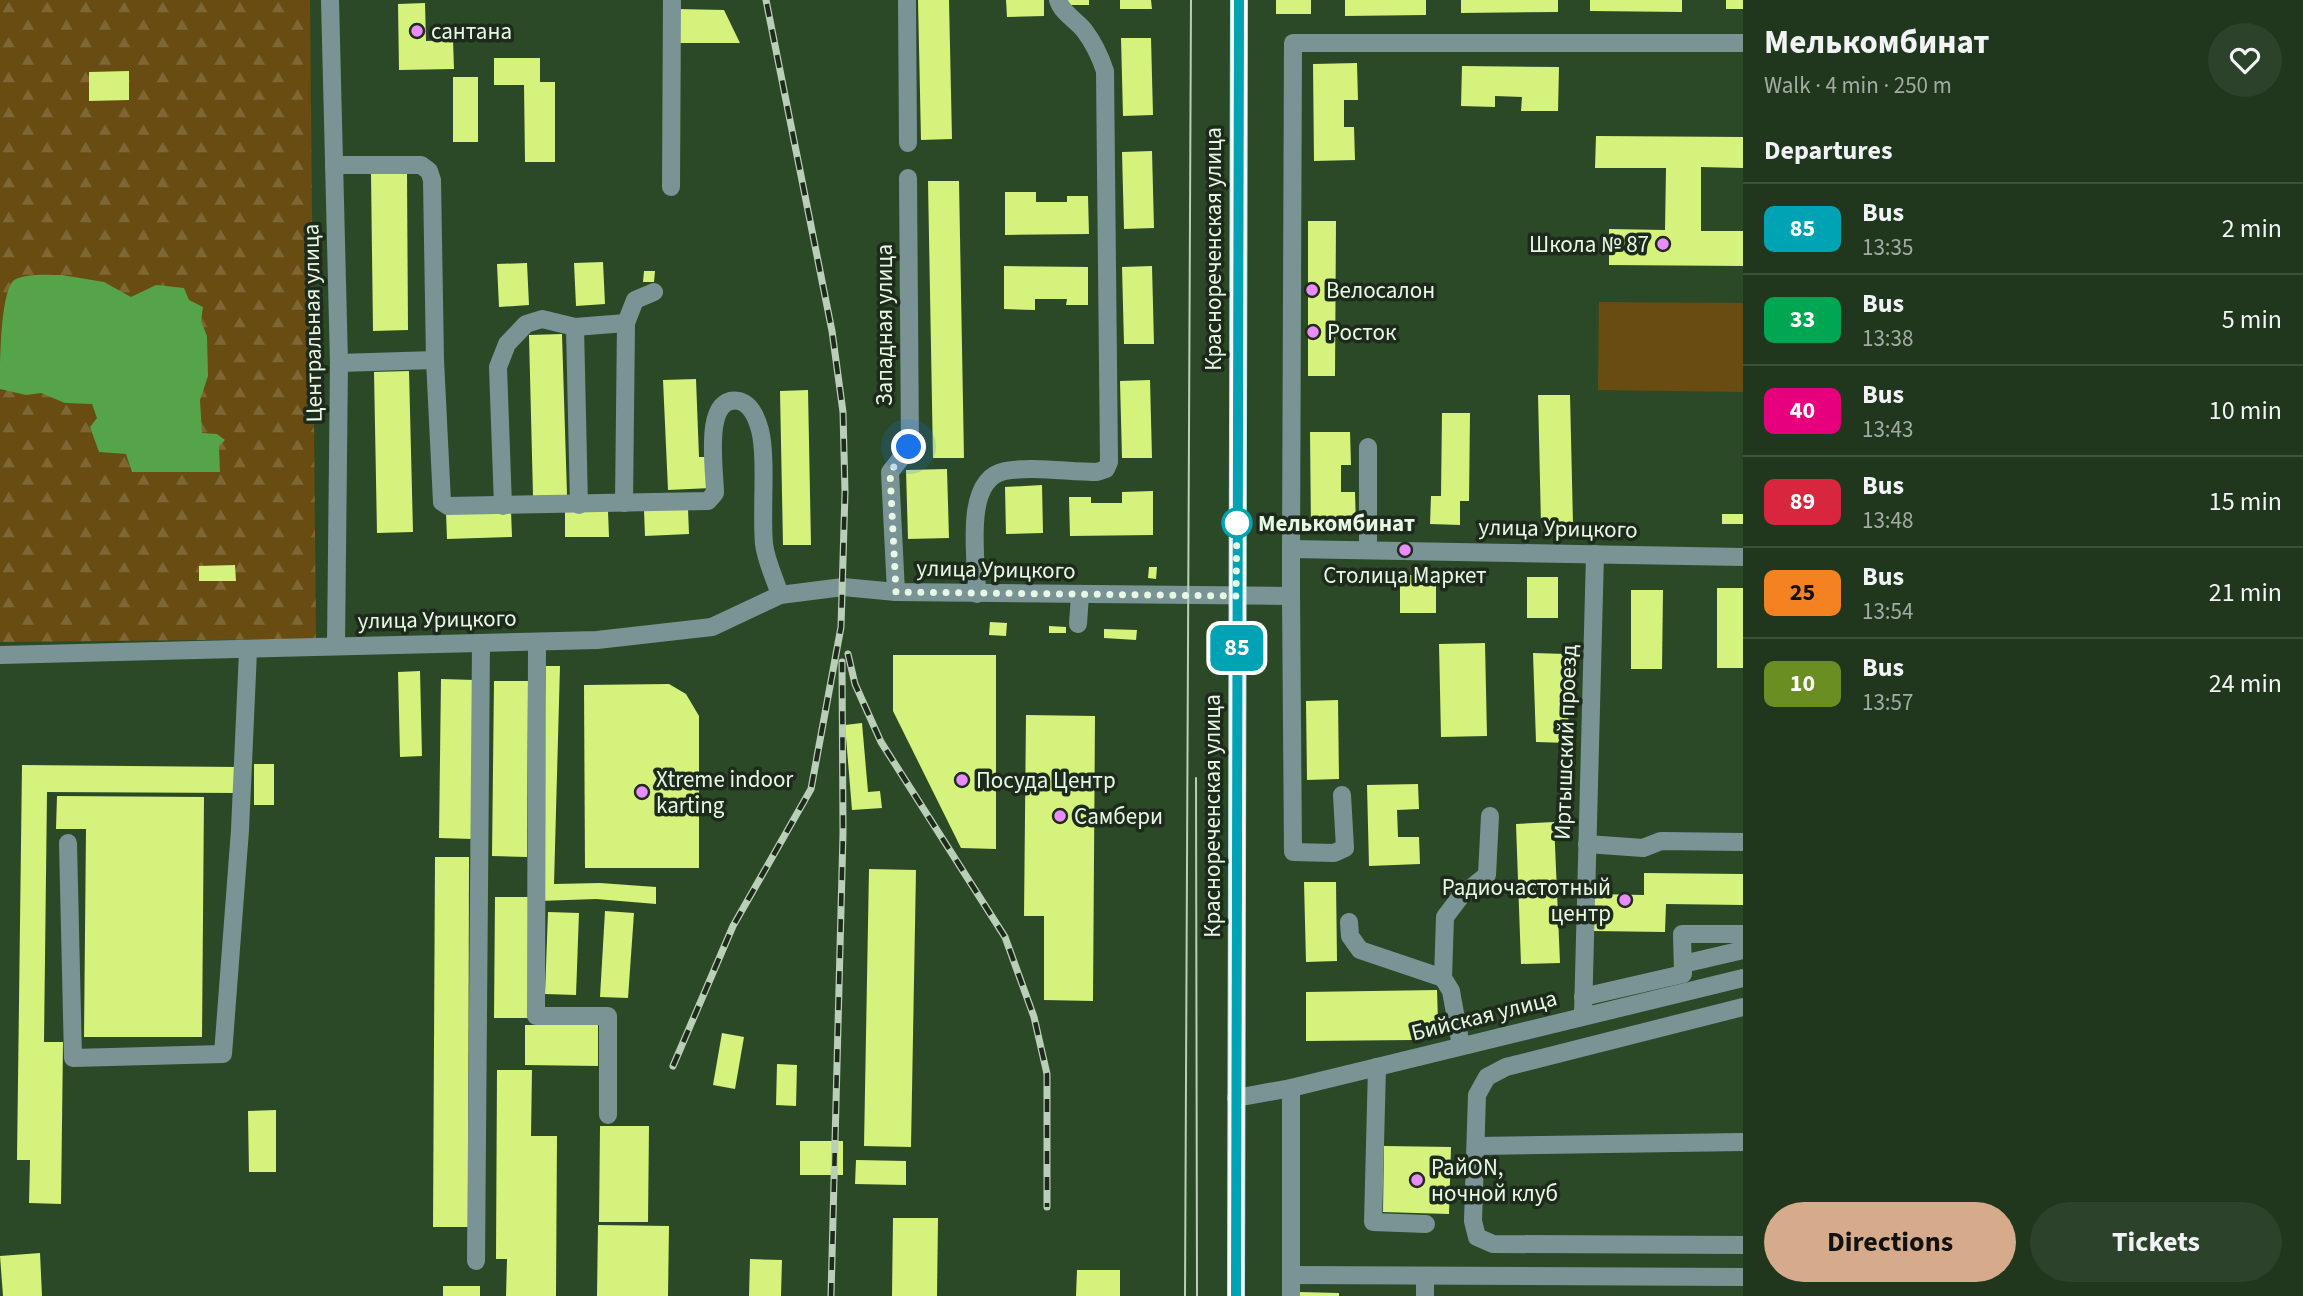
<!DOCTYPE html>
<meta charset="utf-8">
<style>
:root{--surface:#21371d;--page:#2d422a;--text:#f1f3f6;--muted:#a2aca4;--line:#3e513b;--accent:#d6ab8b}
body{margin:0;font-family:"Source Sans 3",sans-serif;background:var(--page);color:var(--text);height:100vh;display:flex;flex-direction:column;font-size:26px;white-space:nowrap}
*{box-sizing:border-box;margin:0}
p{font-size:23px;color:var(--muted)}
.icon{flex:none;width:38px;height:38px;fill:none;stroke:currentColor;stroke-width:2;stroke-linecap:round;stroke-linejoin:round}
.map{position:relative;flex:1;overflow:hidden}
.details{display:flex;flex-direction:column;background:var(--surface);width:560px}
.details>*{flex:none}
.badge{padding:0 14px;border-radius:10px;font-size:24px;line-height:46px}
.you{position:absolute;width:35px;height:35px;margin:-18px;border:5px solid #fff;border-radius:50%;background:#1a73e8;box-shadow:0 0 0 10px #1a73e833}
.map>.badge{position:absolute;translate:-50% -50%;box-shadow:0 0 0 4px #fff}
h2{padding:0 21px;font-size:26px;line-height:63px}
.round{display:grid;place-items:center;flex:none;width:74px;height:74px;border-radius:37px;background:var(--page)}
.head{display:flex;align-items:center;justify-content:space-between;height:119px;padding:0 21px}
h1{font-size:33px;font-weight:700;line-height:52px}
.action{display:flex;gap:14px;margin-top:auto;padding:14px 21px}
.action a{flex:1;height:80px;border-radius:42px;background:var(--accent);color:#111;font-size:28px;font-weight:700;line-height:80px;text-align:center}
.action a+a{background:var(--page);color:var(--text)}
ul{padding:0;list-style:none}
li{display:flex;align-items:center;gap:21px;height:91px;padding:0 21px;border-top:2px solid var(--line)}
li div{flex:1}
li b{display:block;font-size:26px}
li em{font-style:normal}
li .badge{min-width:77px;font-weight:700;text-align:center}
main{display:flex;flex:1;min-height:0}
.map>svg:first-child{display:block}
</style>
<main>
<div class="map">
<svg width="1743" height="1296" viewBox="0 0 1743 1296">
<defs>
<pattern id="forest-firs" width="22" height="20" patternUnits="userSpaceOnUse" patternTransform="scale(1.75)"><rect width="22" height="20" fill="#684c12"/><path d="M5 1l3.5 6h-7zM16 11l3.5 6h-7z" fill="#7e6734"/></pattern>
</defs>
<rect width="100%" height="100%" fill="#2c4927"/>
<path fill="url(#forest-firs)" d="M0,0H310L316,639L0,642Z"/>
<path fill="#684c12" d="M1599,302L1743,303V392L1598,390Z"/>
<path fill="#56a449" d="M62,275L104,282L131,297L156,285L184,288L189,300L203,307L201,321L207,336L208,376L200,400L202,433L217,434L225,440L219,446L220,472H132L126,454L99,452L90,427L97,418L92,404L65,403L41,393L26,395L0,389C0,365 0,293 14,280C27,273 47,275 62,275Z"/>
<g fill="#d5f27c">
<path d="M918,0H949L952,139L921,140Z"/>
<path d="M1006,0H1044V16L1007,17Z"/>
<rect x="1068" y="0" width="21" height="5"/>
<path d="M1120,0H1151L1152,9H1120Z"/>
<rect x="1276" y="0" width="35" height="14"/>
<path d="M1345,0H1426V15L1345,16Z"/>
<path d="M1461,0H1558V12L1461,13Z"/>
<path d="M1590,0H1682V12L1590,11Z"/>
<rect x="1726" y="0" width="17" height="9"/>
<path d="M425,3L426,41L453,40L454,69L399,70L398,4Z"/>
<path d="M677,9L724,10L740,43H677Z"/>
<path d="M1121,38H1151L1153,115L1123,116Z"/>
<path d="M494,58H540V82H555V162H525L524,85H494Z"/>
<path d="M1357,63L1358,100H1344V127H1354L1355,160L1314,161L1313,64Z"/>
<path d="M1462,66L1559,67L1558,111H1521L1522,97L1495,96V107L1461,106Z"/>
<path d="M129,71V100L89,101V72Z"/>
<rect x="453" y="77" width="25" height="65"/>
<path d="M1596,136L1743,137V168L1701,167V231H1743V266L1609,265V229L1665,230L1666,168H1595Z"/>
<path d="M1152,151L1154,228L1124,229L1122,152Z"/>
<path d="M371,174H407L408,330L373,331Z"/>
<path d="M928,181H959L964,458H933Z"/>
<path d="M1005,192H1036V202H1067V196H1088L1089,234L1005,235Z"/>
<path d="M1308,221H1336L1335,376H1308Z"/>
<path d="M603,262L605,304L576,306L574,263Z"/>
<path d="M527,263L529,305L499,307L497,264Z"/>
<path d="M1004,266L1088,267V305H1066L1067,299H1035V310L1004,309Z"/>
<path d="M1152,266L1154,344H1124L1122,267Z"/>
<path d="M644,271H655L654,282H643Z"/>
<path d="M562,334L567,495L533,496L529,335Z"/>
<path d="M409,371L413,532L377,533L374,372Z"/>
<path d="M696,379L699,457H710L711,488L668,490L663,380Z"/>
<path d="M1150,380L1152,458H1122L1120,381Z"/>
<path d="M808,390L811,545H783L780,391Z"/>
<path d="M1538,395H1570L1573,523L1541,524Z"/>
<path d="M1442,413H1470L1469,501H1460V525L1430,524L1431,496H1441Z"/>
<path d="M1310,432H1350L1351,465H1341V492H1355L1356,528L1311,529Z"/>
<path d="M947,469L949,538L908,539L906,470Z"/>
<path d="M1042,485L1043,533L1006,534L1005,487Z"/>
<path d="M1153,491V535L1070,536L1069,497H1091V503H1122V492Z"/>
<path d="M688,509L689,534L645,536L644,510Z"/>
<path d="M511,511L512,537L447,539L446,512Z"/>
<path d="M608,511L609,537H565V512Z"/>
<rect x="1722" y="514" width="21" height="10"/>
<path d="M1379,519H1391V531L1378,530Z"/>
<path d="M235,565L236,581H199V566Z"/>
<path d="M1149,567H1157L1156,579L1148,578Z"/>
<rect x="1400" y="575" width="36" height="38"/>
<rect x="1527" y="577" width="31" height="41"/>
<rect x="1717" y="588" width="26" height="80"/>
<path d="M1631,590H1663L1662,669H1631Z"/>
<path d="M990,622L1007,623L1006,636L989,635Z"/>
<path d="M1049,626L1066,627V633H1049Z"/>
<path d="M1104,629L1137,630L1136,640L1104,638Z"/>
<path d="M1485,643L1487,736L1441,737L1439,644Z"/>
<path d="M1533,653L1567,654L1569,743L1536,742Z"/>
<path d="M893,655H996V849L961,848L893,711Z"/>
<path d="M546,666H560L554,884L600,883L656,887V904L596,899L539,901Z"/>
<path d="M420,671L422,756L400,757L398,672Z"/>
<path d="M441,679L475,680L473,839L439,838Z"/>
<path d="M494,681H528L527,857L492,856Z"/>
<path d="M669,684L686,694L699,716V868H585L584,685Z"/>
<path d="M1338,700L1339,779L1307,780L1306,701Z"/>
<path d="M1026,715L1095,716L1093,1001L1044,1000V916H1024Z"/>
<path d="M862,723L868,792L880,791L882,808L852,810L845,725Z"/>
<rect x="254" y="764" width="20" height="41"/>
<path d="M22,765L237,767L236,793L47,792L44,1042H63L61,1204L29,1203L30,1160H17Z"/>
<path d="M1418,784L1419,809L1397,810L1398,837H1419L1420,864L1369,866L1367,785Z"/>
<path d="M57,796L204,797L202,1037H84L86,829H56Z"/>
<path d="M1554,822L1560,963L1521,964L1516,824Z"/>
<path d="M435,857H469L468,1227H433Z"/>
<path d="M869,869L916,870L911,1147L864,1146Z"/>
<path d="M1644,873L1743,874V905L1666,904L1665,932L1593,931L1594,894L1644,895Z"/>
<path d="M1304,882H1336L1337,961L1306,962Z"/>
<path d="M495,897H528V1018H494Z"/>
<path d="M605,911L634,913L628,998L600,997Z"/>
<path d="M548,912L579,913L576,995L545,994Z"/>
<path d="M1437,990L1438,1022L1414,1040L1306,1041V992Z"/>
<path d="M525,1025H598V1066L525,1065Z"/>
<path d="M722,1033L744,1037L735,1089L713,1085Z"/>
<path d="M777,1064L797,1065L796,1106L776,1105Z"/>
<path d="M497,1070H532L531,1136H557L556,1296H506L507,1259H496Z"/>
<path d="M276,1110V1172H249L248,1111Z"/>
<path d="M600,1126H649L648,1222H599Z"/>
<rect x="800" y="1141" width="43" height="34"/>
<path d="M1384,1146L1451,1147L1449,1214L1383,1212Z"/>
<path d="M856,1160L906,1161V1185L855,1184Z"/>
<path d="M893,1218H938L937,1296H892Z"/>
<path d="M598,1225L669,1226L668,1296H597Z"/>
<path d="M40,1253L42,1296H3L0,1256Z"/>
<path d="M750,1259L782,1260L781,1296H749Z"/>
<path d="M1077,1270H1120V1296H1076Z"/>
<rect x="443" y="1286" width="37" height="10"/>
<path d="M1299,1292L1339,1293V1296H1298Z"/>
</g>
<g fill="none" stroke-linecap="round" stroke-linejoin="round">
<g stroke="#7a9496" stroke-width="18">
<path d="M330,0L339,363L336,646"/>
<path d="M907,0L908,143"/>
<path d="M334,165H421L429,171L432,180L435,360L442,502L448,506L708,501L715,493C715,471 702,394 739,401C751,404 757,419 760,430C767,458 761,512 764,544C766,561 775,579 780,595"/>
<path d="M671,187L672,0"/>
<path d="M575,327L579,505"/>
<path d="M339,363L435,360"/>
<path d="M624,503L626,323L635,300L654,292"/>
<path d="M503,506L498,367L507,344L526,324L542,319L575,327L626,323"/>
<path d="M1291,549L1293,43H1743"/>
<path d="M1368,549V447"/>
<path d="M896,592L890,472L910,447L908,178"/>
<path d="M977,594C977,561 962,479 1005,471C1033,466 1068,472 1097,472L1106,469L1109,462L1105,71C1100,56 1094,43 1084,30C1076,20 1062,13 1058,0"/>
<path d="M1291,596L1293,852L1334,853L1345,848L1342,795"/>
<path d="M1078,624L1080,595"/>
<path d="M537,642L536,1016H608V1115"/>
<path d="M0,655L597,640L712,627L780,595L843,587L896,592L1291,596V549L1743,557"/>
<path d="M68,843L73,1058L223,1054L240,830L248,651"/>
<path d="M1587,844L1643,848L1661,841L1743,842"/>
<path d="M1349,922L1350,936L1360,950L1443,978L1451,991L1461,1046"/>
<path d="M1683,964L1743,950"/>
<path d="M1443,978L1445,917L1461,896L1487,875L1490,816"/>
<path d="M1583,997L1683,974L1682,934H1743"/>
<path d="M1743,1007L1506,1067L1487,1077L1477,1095L1473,1221L1477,1237L1493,1244L1743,1245"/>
<path d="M1583,1015L1595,554"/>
<path d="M1377,1067L1373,1222L1426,1224"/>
<path d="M1236,1098L1291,1088L1743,978"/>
<path d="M1476,1146L1743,1142"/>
<path d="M476,1261L481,643"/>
<path d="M1291,1275L1743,1277"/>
<path d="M1425,1276V1296"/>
<path d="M1291,1296V1088"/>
</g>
<path stroke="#b0e7eb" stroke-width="18" d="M1236,1296L1239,0"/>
<g stroke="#bacfb7" stroke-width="2">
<path d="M1196,778L1197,1296"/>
<path d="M1185,1296L1191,0"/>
</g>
<defs>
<g id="rail">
<path d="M848,654L855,684L881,742L1005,937L1034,1017L1047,1074V1207"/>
<path d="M673,1066L733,926L811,789L841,627L845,492L843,412L832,331L766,0"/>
<path d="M831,1296L843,833L842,662"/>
</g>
</defs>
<use href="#rail" stroke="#bacfb7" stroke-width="7"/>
<use href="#rail" stroke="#1e2b1c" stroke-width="4.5" stroke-dasharray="13" stroke-linecap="butt"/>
</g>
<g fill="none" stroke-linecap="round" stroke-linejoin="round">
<defs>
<path id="line" d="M1236,1296L1239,0"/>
</defs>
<use href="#line" stroke="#fff" stroke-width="16"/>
<use href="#line" stroke="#00a3b4" stroke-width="10"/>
<path stroke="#e7f9e4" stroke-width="7" stroke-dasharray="0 12.6" d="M909,447L890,472L896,592L1236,596L1237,519V523"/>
</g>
<g fill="#ea8dfc" stroke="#1e2b1c" stroke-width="2.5">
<circle cx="417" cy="31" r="7"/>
<circle cx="1663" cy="244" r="7"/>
<circle cx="1312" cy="290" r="7"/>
<circle cx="1313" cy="332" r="7"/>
<circle cx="1405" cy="550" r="7"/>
<circle cx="962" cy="780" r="7"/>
<circle cx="642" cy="792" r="7"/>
<circle cx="1060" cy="816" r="7"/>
<circle cx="1625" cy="900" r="7"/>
<circle cx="1417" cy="1180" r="7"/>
</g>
<circle fill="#fff" stroke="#00a3b4" stroke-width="3.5" cx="1237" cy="523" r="14"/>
<g text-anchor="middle" stroke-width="7" stroke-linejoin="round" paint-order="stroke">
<g font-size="23" fill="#e7f9e4" stroke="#1e2b1c" text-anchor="start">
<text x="431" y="39">сантана</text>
<text x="1649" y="252" text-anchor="end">Школа № 87</text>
<text x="1326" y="298">Велосалон</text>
<text x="1327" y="340">Росток</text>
<text x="1405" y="583" text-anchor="middle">Столица Маркет</text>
<text x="656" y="787">Xtreme indoor<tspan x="656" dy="26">karting</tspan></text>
<text x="976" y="788">Посуда Центр</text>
<text x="1074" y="824">Самбери</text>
<text x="1611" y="895" text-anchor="end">Радиочастотный<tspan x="1611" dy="26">центр</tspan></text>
<text x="1431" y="1175">РайON,<tspan x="1431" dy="26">ночной клуб</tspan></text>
</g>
<g font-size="23" fill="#e7f9e4" stroke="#1e2b1c">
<text transform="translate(1213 249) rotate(-90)" y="8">Краснореченская улица</text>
<text transform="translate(312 323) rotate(-91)" y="8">Центральная улица</text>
<text transform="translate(884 325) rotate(-90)" y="8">Западная улица</text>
<text transform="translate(1558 528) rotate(1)" y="8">улица Урицкого</text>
<text transform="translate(996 569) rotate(1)" y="8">улица Урицкого</text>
<text transform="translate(437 619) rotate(-1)" y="8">улица Урицкого</text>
<text transform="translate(1565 742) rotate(-88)" y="8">Иртышский проезд</text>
<text transform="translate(1212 816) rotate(-90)" y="8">Краснореченская улица</text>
<text transform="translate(1484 1015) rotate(-14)" y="8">Бийская улица</text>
</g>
<g font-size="23" font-weight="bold" fill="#e7f9e4" stroke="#1e2b1c" text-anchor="start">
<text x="1258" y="531">Мелькомбинат</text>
</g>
</g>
</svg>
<div class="you" style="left:909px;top:447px"></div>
<b class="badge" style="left:1237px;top:648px;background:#00a3b4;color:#fff">85</b>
</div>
<section class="details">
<div class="head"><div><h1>Мелькомбинат</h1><p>Walk · 4 min · 250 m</p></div><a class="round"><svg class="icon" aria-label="heart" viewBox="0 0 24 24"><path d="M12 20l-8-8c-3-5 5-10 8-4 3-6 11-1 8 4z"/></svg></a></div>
<h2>Departures</h2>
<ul>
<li><span class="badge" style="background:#00a3b4;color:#fff">85</span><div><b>Bus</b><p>13:35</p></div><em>2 min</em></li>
<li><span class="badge" style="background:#00a651;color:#fff">33</span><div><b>Bus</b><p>13:38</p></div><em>5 min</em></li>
<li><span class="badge" style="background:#e6007e;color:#fff">40</span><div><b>Bus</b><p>13:43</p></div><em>10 min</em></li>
<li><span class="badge" style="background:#d7263d;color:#fff">89</span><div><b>Bus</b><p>13:48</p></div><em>15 min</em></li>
<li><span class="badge" style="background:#f58220;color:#111">25</span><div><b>Bus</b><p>13:54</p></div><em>21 min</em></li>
<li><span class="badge" style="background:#6b8e23;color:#fff">10</span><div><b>Bus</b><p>13:57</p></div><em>24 min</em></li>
</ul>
<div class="action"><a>Directions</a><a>Tickets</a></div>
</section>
</main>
